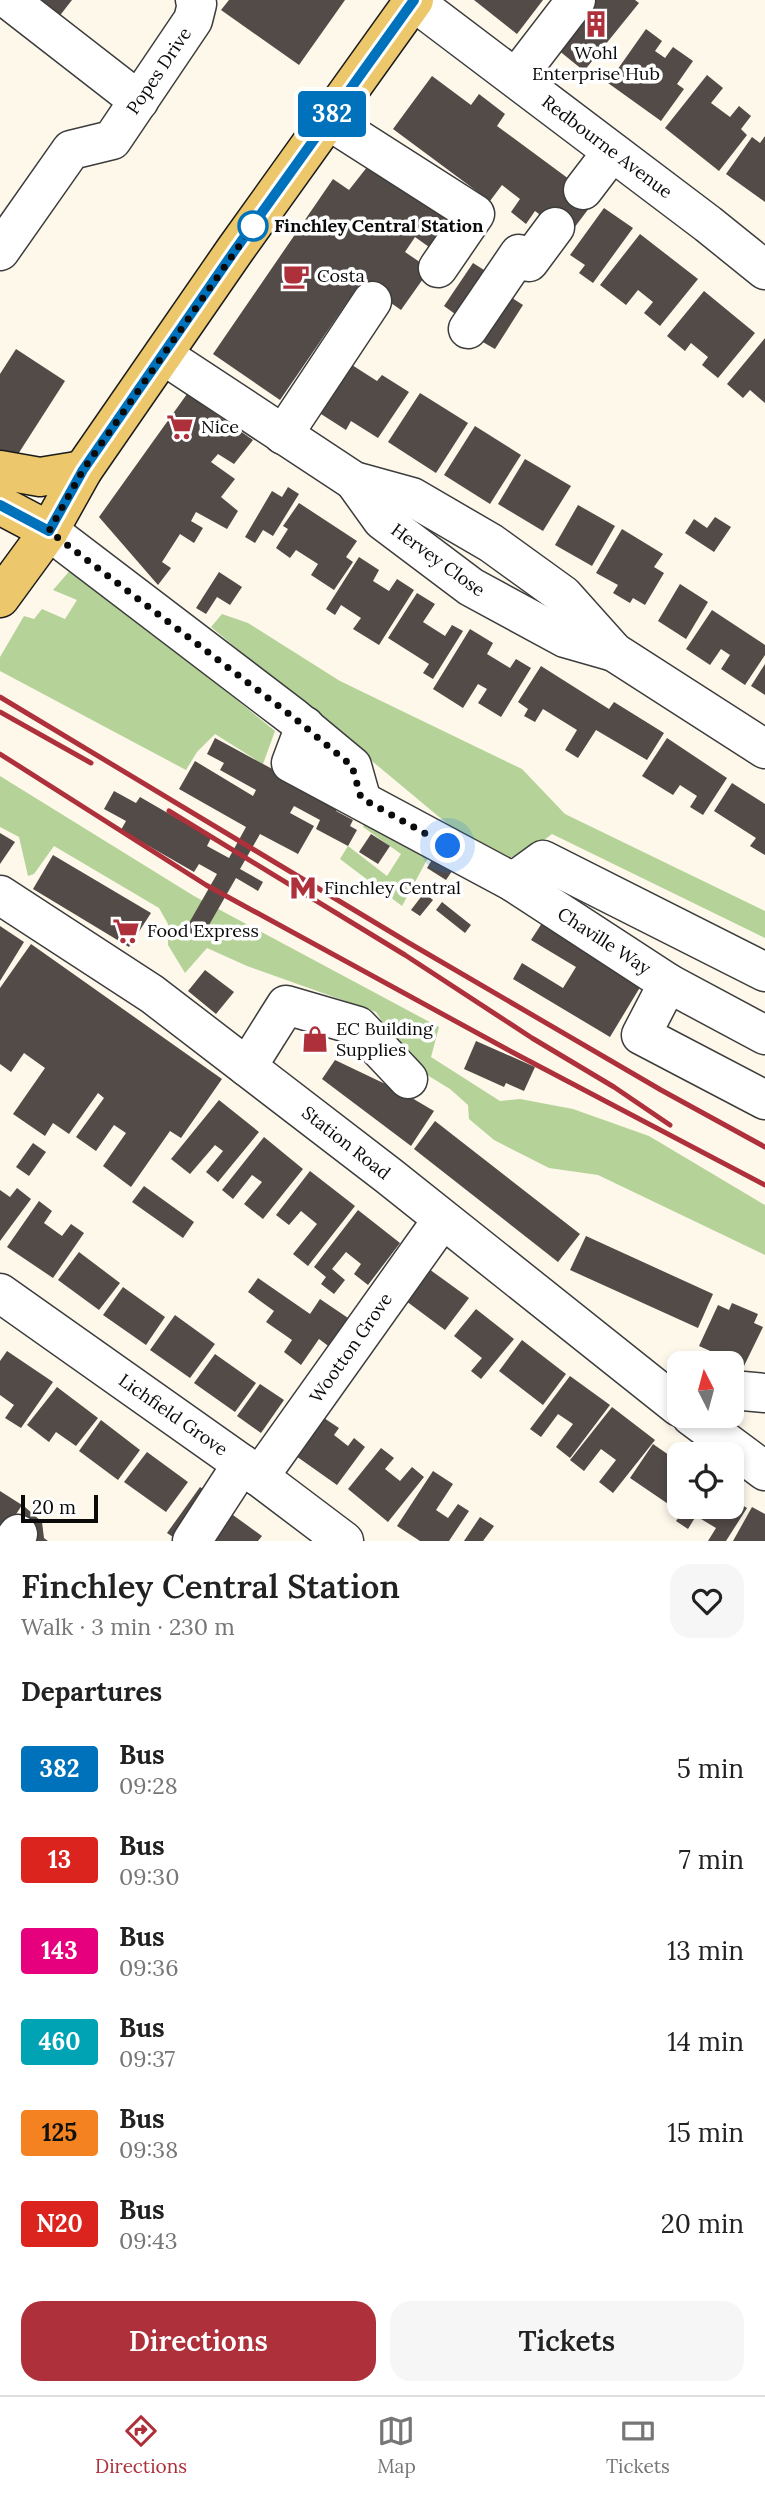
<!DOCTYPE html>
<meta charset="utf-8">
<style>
:root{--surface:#fff;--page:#f6f6f6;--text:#222;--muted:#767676;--line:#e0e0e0;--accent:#ad303b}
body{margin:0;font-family:Lora,serif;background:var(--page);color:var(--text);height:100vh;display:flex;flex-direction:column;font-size:26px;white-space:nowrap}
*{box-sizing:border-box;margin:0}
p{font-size:23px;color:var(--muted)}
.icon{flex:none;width:38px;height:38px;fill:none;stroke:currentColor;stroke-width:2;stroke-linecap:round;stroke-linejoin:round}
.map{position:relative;height:1541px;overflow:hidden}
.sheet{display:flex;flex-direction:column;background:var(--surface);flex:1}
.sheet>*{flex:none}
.badge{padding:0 14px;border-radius:5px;font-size:24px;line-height:46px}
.needle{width:46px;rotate:354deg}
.controls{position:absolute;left:667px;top:1351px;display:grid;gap:14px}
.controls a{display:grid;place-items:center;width:77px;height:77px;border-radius:14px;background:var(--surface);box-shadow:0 4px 10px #0003;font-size:35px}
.scale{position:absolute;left:21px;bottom:18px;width:77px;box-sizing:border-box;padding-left:7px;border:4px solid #0a0a0a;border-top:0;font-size:19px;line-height:24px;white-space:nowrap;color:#0a0a0a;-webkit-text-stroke:5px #fff;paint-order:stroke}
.you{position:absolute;width:35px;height:35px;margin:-18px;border:5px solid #fff;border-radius:50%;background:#1a73e8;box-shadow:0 0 0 10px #1a73e833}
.map>.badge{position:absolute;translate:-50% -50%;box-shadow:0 0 0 4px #fff}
h2{padding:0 21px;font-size:26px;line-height:63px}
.round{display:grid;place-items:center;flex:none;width:74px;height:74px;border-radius:21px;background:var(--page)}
.head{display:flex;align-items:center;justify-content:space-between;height:119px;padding:0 21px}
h1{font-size:33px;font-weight:600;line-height:52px}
.button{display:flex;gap:14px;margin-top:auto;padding:14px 21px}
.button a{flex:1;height:80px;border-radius:21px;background:var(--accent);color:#fff;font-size:28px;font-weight:600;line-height:80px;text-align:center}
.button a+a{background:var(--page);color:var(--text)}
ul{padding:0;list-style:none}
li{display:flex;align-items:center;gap:21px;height:91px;padding:0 21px}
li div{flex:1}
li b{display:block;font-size:26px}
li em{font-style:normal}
li .badge{min-width:77px;font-weight:700;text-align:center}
.tabs{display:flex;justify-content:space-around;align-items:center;height:98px;border-top:2px solid var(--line);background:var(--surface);font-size:19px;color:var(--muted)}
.tabs a{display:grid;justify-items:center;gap:4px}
.tabs .selected{color:var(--accent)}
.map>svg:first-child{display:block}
</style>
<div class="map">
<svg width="765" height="1541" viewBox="0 0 765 1541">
<rect width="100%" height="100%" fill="#fdf8ea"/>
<g fill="#b5d398">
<path d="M73,567L275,731L263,764L215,734L197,752L186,770L0,671V657L24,616L34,619L42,609L65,619L77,600L53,590Z"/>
<path d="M222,614L248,623L340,681L522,769L565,814L765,911V938L552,834L530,851L503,860L462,836L211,627Z"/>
<path d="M0,776L194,896L439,1027L431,1057L500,1101L520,1099L573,1109L649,1136L765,1205V1255L598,1175L549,1168L494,1140L469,1119L468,1105L450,1089L409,1064L376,1012L247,966L207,948L185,973L168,945V924L159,908L54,846L34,874L28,876L19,837L0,827Z"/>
<path d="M366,819L429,856L402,906L340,859L348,846L387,876L401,854L363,827Z"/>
</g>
<g fill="#524b48">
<path d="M35,0H72L58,18Z"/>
<path d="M229,0H345L299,65L221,10Z"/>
<path d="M474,0H543L517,34Z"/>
<path d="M588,0H635L639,3L584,71L552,45Z"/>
<path d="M646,29L662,41L655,51L665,58L673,47L693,61L677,84L684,89L661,121L608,83Z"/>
<path d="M707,75L723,88L711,103L730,117L739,106L751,116L741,129L747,135L719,171L665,128Z"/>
<path d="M432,76L471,105L479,94L505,114L497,126L596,199L568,236L535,211L526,224L511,212L520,199L502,185L490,201L393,129Z"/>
<path d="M765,136V202L726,174L752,137L760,143Z"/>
<path d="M375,157L453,212L429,247L415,237L405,252L430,269L401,310L361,282L280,400L213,354L333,179L349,190Z"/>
<path d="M604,208L633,228L593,283L579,273L585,265L570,255Z"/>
<path d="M640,234L698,279L660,326L644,313L653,302L638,290L626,305L600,285Z"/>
<path d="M473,263L492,275L462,319L444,306Z"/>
<path d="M704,291L755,333L718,378L702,365L708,357L691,343L685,351L667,336Z"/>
<path d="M509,296L523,305L495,349L481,341Z"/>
<path d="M765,338V403L750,390L743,398L727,384Z"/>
<path d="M16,349L65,381L13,462L0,454V374Z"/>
<path d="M352,365L377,381L382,375L409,392L378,438L351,421L346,430L321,414Z"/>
<path d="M420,393L468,423L436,473L388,442Z"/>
<path d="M187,394L253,440L234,464L218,454L211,462L235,479L221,497L238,511L227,529L196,512L191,521L203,528L194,543L180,534L162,562L171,568L158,585L99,517Z"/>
<path d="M475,426L521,455L490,504L444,475Z"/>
<path d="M525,459L571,486L543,531L498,504Z"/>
<path d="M288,487L299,494L273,536L263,530L255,543L245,537L272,491L282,497Z"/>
<path d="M299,503L357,541L346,557L353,562L334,590L311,575L318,564L296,550L290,558L276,548L288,529L283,526Z"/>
<path d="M578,505L615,526L592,566L555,545Z"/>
<path d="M715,517L731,527L714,552L685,533L694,519L707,528Z"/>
<path d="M622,529L663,554L654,567L664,573L645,605L633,598L630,603L613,593L618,585L596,573Z"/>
<path d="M359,557L379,570L373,581L389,591L397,579L414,590L379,645L353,629L361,618L341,605L335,615L326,609Z"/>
<path d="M219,572L242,587L230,605L217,597L206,614L196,608Z"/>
<path d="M680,584L708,602L686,639L658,621Z"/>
<path d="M417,593L435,604L423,622L445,636L452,625L463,631L433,679L423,673L429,664L388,638Z"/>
<path d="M712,610L765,645V655L745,685L721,669L730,655L721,649L710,665L686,649Z"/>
<path d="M470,629L493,643L487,654L510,668L516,659L531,668L501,717L478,703L487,689L478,684L463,708L433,689Z"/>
<path d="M765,664V695L751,686Z"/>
<path d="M541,666L609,709L614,702L664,733L647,760L596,730L578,758L565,750L577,730L543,709L535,722L524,716L528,709L518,702Z"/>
<path d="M215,738L339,805L336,811L353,820L350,826L357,830L348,846L316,829L320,820L294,806L290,813L314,826L298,854L260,834L240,869L263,882L258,891L236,878L201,939L185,930L217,874L199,864L194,872L121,830L126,821L104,809L114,791L136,803L140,797L211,838L207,846L229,858L246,827L179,789L195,761L253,796L256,790L220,770L224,763L207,754Z"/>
<path d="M667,738L727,778L703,815L690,807L697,796L680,785L673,795L642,776Z"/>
<path d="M732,783L765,804V855L750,846L756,838L714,811Z"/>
<path d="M0,833L15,842L0,864Z"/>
<path d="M371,834L390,846L378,864L359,852Z"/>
<path d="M53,855L151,913L129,947L33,889Z"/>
<path d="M433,858L452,871L446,880L427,868Z"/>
<path d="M424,893L433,900L420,916L411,910Z"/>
<path d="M442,902L471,925L465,933L436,910Z"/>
<path d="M542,923L642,984L610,1037L513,979L522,963L563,988L576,967L531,940Z"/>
<path d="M0,926L24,942L0,981Z"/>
<path d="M31,944L222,1079L181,1138L170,1131L131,1187L103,1166L126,1133L114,1125L96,1151L76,1137L104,1098L98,1093L69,1134L53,1123L45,1136L13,1114L45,1068L24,1053L11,1072L0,1064V988Z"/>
<path d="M205,970L234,992L216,1014L188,991Z"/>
<path d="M476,1041L535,1067L524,1091L506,1083L504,1087L464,1069Z"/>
<path d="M335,1060L400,1091L434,1111L411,1146L322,1079Z"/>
<path d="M219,1100L259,1132L218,1182L206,1172L223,1151L215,1145L190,1174L171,1159Z"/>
<path d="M435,1121L580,1234L558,1262L414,1149Z"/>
<path d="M264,1137L303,1169L263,1219L244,1204L262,1182L252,1175L233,1199L222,1190Z"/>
<path d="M33,1143L46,1152L29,1176L16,1167Z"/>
<path d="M310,1171L355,1206L308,1266L293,1254L317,1224L301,1211L289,1225L276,1215Z"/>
<path d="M144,1186L194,1222L183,1238L132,1202Z"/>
<path d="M17,1188L31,1199L0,1241V1190L10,1197Z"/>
<path d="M39,1201L52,1211L44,1223L62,1236L71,1224L84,1233L53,1278L7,1247Z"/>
<path d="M358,1210L400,1243L368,1285L354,1274L361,1264L346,1252L332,1269L345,1280L334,1294L321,1284L326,1277L314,1267Z"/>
<path d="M586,1236L713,1294L698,1328L570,1270Z"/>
<path d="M79,1252L120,1283L99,1310L58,1280Z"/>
<path d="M429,1269L469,1298L445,1330L406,1301Z"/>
<path d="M258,1278L310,1314L320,1299L351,1320L331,1348L319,1339L301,1365L284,1352L292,1340L266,1322L274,1311L248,1292Z"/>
<path d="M123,1287L165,1317L146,1345L103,1315Z"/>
<path d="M732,1303L758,1314L754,1323L763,1327L744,1366L699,1346L718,1305L729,1310Z"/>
<path d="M476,1309L514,1339L481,1379L471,1371L482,1358L454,1336Z"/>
<path d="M175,1315L215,1344L190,1378L150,1350Z"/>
<path d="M522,1340L566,1374L543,1405L499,1371Z"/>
<path d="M7,1351L53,1382L21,1428L5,1418L14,1405L0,1395V1361Z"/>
<path d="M215,1354L256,1383L235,1412L194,1383Z"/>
<path d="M570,1376L610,1405L570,1458L556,1447L573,1424L558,1414L541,1437L530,1429Z"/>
<path d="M260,1384L284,1400L261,1433L237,1416Z"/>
<path d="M57,1387L98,1418L76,1446L56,1432L49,1442L27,1425Z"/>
<path d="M612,1407L655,1440L613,1493L599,1482L616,1460L601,1449L584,1471L570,1460Z"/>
<path d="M324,1418L339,1428L334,1435L348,1446L354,1438L365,1447L337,1485L296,1456Z"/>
<path d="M101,1420L140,1450L118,1480L79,1451Z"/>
<path d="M653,1444L679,1462V1506L677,1510L630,1478Z"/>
<path d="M381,1448L394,1458L385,1469L400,1481L412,1467L424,1477L388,1522L348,1489Z"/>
<path d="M147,1452L188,1482L166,1512L124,1482Z"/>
<path d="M433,1471L453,1484L436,1510L448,1518L458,1504L469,1511L449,1541H420L397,1526Z"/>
<path d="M200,1487L213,1496L179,1541L167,1533Z"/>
<path d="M0,1491L22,1505L0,1539Z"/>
<path d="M732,1499L747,1508L726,1541H708L716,1528L696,1516L688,1529L676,1521L686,1507H732Z"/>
<path d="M25,1507L42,1522L44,1538L48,1541H26L16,1523Z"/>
<path d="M752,1507L765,1514V1541H733Z"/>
<path d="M226,1510L262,1536L258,1541H204Z"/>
<path d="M480,1517L494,1526L483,1541H464Z"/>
</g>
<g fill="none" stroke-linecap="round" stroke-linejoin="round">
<defs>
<g id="minor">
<path d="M9,0L139,101"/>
<path d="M413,1L708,224L765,270"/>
<path d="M516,78L576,0"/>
<path d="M328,120L475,214L438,268"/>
<path d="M583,190L612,152"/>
<path d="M0,251L71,150L112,140L193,20L197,4L195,0"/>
<path d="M468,329L519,254L529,262L555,227"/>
<path d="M163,355L354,481L412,497L491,543L563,595L614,652L765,749"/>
<path d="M283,435L372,301"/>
<path d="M354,481L382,520L471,587L565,638L614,652"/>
<path d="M49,531L293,717L352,766L361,798"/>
<path d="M305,726L291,763L513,882L668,983L641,1035L765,1100"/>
<path d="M513,882L543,860L765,972"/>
<path d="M0,895L152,994L389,1176L679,1407"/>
<path d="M668,983L765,1035"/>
<path d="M247,1067L286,1005L358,1026L408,1079"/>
<path d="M0,1293L242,1464L344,1541"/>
<path d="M732,1390L765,1393"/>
<path d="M691,1416L765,1471"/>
<path d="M259,1477L442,1220"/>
<path d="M13,1541L18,1534"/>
<path d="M192,1541L242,1464"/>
</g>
<g id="major">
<path d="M0,470L40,477L83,470"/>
<path d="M0,505L49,531"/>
<path d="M0,598L49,531L83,470L235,250L414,0"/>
</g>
</defs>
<use href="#minor" stroke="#3d3d3d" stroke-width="41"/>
<use href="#major" stroke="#1b1b1b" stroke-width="41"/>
<use href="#minor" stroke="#fff" stroke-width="38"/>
<use href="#major" stroke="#ecc76b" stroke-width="38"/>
<g stroke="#ad303b" stroke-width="5">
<path d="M0,697L409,943L661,1090L765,1147"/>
<path d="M0,712L91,763"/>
<path d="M0,754L206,885L512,1052L765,1185"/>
<path d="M169,811L405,955L532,1038L614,1087L670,1125"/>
</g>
</g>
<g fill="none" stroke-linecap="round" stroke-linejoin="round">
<defs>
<path id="line" d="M0,505L49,531L83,470L235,250L414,0"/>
</defs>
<use href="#line" stroke="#fff" stroke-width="16"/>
<use href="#line" stroke="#0072bc" stroke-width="10"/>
<path stroke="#0a0a0a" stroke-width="7" stroke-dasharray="0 12.6" d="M253,226L83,470L49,531L293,717L352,766L361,798L448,846"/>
</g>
<defs>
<symbol id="building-bare" viewBox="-9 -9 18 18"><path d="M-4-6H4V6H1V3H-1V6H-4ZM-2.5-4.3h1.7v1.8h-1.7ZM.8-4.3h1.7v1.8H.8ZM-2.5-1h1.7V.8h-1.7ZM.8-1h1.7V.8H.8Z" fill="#ad303b" stroke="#fff" stroke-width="2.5" paint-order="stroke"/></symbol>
<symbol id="cafe-bare" viewBox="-9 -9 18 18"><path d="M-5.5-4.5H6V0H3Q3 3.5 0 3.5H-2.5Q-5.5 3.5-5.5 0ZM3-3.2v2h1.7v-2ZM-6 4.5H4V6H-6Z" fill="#ad303b" stroke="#fff" stroke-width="2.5" paint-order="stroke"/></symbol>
<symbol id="supermarket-bare" viewBox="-9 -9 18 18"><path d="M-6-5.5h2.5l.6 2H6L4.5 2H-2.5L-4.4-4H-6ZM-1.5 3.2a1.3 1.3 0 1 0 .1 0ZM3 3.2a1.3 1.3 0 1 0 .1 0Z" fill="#ad303b" stroke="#fff" stroke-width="2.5" paint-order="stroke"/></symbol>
<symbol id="metro-bare" viewBox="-9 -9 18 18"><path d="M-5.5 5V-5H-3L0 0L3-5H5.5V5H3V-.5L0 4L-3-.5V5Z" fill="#ad303b" stroke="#fff" stroke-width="2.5" paint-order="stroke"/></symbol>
<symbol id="shop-bare" viewBox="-9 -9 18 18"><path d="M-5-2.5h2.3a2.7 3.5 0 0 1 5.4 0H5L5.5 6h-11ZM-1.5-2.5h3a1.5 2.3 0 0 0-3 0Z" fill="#ad303b" stroke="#fff" stroke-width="2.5" paint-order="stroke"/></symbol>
</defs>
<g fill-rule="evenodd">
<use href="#building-bare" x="577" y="5" width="38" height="38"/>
<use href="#cafe-bare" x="277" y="257" width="38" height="38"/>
<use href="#supermarket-bare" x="161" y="408" width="38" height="38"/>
<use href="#metro-bare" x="284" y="869" width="38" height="38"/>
<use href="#supermarket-bare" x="107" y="912" width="38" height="38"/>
<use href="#shop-bare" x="296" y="1020" width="38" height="38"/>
</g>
<circle fill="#fff" stroke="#0072bc" stroke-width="3.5" cx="253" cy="226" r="14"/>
<g text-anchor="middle" stroke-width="7" stroke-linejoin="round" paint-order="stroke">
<g font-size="18" fill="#0a0a0a" stroke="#fff" text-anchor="start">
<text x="596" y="59" text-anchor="middle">Wohl<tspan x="596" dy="21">Enterprise Hub</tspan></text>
<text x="317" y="282">Costa</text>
<text x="201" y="433">Nice</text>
<text x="324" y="894">Finchley Central</text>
<text x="147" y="937">Food Express</text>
<text x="336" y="1035">EC Building<tspan x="336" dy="21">Supplies</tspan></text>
</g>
<g font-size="18" fill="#0a0a0a" stroke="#fff">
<text transform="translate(159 71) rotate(-56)" y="6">Popes Drive</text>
<text transform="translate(607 147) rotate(37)" y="6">Redbourne Avenue</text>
<text transform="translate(438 560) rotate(36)" y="6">Hervey Close</text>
<text transform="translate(604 941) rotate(33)" y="6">Chaville Way</text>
<text transform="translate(346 1143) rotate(38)" y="6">Station Road</text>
<text transform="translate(351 1348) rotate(-55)" y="6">Wootton Grove</text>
<text transform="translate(173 1415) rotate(35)" y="6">Lichfield Grove</text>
</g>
<g font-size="18" font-weight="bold" fill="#0a0a0a" stroke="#fff" text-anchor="start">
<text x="274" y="232">Finchley Central Station</text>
</g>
</g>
</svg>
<div class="controls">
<a><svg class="needle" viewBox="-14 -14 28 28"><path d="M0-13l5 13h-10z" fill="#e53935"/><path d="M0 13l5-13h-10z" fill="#767676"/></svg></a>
<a><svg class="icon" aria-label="locate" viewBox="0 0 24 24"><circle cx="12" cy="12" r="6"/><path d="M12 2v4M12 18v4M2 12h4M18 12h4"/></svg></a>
</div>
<div class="scale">20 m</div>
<div class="you" style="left:448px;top:846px"></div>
<b class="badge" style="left:332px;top:114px;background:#0072bc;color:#fff">382</b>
</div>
<section class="sheet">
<div class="head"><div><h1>Finchley Central Station</h1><p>Walk · 3 min · 230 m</p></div><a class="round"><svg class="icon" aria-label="heart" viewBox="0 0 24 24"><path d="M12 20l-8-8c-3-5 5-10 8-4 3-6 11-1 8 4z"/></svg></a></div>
<h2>Departures</h2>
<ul>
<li><span class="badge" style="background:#0072bc;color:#fff">382</span><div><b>Bus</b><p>09:28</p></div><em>5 min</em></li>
<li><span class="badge" style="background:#dc241f;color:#fff">13</span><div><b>Bus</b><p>09:30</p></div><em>7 min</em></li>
<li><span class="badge" style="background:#e6007e;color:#fff">143</span><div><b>Bus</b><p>09:36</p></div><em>13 min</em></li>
<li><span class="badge" style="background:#00a3b4;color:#fff">460</span><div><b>Bus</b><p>09:37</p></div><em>14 min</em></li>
<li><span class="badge" style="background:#f58220;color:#111">125</span><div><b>Bus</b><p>09:38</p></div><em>15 min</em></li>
<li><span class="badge" style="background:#dc241f;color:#fff">N20</span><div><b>Bus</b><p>09:43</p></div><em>20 min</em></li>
</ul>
<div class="button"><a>Directions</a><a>Tickets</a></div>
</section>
<nav class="tabs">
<a class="selected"><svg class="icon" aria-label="directions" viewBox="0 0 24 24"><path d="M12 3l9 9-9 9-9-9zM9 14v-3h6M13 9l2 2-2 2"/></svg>Directions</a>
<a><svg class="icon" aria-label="map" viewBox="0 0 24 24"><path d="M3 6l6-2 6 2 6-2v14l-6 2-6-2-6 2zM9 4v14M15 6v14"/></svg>Map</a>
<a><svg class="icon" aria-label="tickets" viewBox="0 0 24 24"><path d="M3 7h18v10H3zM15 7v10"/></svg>Tickets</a>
</nav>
